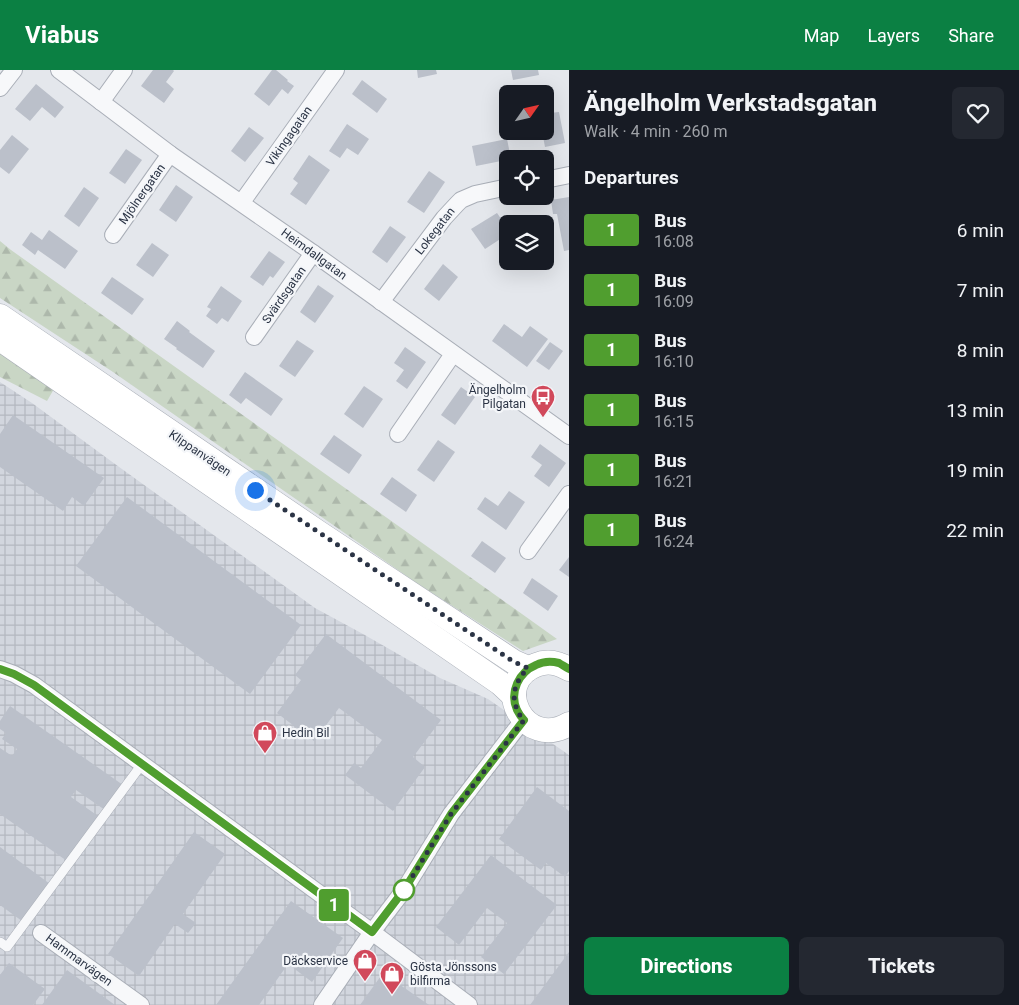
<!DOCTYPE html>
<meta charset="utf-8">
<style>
:root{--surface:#171b24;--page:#242831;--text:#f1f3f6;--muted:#9ea1a6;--accent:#0b8043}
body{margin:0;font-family:Roboto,sans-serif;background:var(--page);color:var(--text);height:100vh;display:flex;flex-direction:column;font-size:19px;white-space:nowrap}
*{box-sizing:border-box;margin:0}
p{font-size:16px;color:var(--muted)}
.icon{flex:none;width:28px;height:28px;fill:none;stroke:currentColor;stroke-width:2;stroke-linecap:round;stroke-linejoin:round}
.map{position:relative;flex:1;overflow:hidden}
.drawer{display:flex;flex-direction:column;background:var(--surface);width:450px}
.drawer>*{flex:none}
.badge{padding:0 10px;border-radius:4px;font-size:18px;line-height:32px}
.needle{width:32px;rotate:56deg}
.buttons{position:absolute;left:499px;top:15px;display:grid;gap:10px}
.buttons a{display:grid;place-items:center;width:55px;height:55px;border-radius:8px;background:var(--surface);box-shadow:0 5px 20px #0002;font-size:25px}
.you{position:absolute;width:25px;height:25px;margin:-12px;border:4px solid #fff;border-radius:50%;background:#1a73e8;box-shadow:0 0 0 8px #1a73e833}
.map>.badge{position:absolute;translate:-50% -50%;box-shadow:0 0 0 2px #fff}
h2{padding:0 15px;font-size:19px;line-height:45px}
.round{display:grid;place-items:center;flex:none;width:52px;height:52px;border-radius:8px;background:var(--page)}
.overview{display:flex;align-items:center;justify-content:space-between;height:85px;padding:0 15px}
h1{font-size:24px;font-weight:800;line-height:38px}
.action{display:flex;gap:10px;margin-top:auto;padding:10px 15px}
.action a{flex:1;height:58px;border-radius:8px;background:var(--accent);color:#fff;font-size:20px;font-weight:800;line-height:58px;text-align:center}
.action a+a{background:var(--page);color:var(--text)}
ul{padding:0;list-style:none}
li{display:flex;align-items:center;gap:15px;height:60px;padding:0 15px}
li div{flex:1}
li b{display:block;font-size:19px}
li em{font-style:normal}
li .badge{min-width:55px;font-weight:700;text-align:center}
header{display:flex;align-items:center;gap:30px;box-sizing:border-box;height:70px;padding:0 25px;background:var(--accent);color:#fff}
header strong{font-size:24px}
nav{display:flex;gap:28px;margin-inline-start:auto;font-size:18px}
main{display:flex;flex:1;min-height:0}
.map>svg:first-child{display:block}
</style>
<header>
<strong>Viabus</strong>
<nav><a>Map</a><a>Layers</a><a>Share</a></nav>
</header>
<main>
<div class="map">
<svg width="569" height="935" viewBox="0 0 569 935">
<defs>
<pattern id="industrial-grid" width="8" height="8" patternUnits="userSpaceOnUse" patternTransform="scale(1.25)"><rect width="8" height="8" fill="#d2d6de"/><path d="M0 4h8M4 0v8" fill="none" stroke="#b4b8c0"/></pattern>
<pattern id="forest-firs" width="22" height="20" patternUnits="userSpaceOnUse" patternTransform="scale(1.25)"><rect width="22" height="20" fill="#c9d6c5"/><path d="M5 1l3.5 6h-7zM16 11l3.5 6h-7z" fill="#adb8ab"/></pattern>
</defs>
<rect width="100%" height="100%" fill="#e4e7ec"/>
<path fill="url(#industrial-grid)" d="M0,312L32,333L115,394L315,538L363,564L440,608L488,629L569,685V935H0Z"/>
<g fill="url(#forest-firs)">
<path d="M0,171L11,180L557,569L523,581L418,514L113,302L0,228Z"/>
<path d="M0,282L54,319L47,331L0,307Z"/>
</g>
<g fill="#bbc0ca">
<path d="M153,0H173L174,1L166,12L174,19L164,33L141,16Z"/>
<path d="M272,0H276L288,10L287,11L294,16L288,24L282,19L269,36L254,24Z"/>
<path d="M417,0H436L437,4L418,8Z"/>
<path d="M511,0H538L539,5L513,10Z"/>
<path d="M362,10L387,29L377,43L352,24Z"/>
<path d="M36,14L64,37L55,48L42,37L30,51L15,39Z"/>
<path d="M547,28L550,43L559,42L565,73L545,77L542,61H545V29Z"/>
<path d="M347,54L369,69L358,85L347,78L340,88L329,81Z"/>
<path d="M249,57L264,68L245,92L231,81Z"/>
<path d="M12,65L29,79L9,104L0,97V80Z"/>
<path d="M507,69L511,89L476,96L472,76Z"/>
<path d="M126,79L142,90L125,114L109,103Z"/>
<path d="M309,85L330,100L306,135L290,124L298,113L293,109Z"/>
<path d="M429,101L445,112L424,143L407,132Z"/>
<path d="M176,115L193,127L176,152L159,140Z"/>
<path d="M84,117L99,128L79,157L64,146Z"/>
<path d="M569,127V180L564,181L557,144H553L551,130Z"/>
<path d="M497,143L508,159V164L485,179L471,159Z"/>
<path d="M390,156L406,167L387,193L372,182Z"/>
<path d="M49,160L78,181L65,199L38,180L35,185L22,175L31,162L42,170Z"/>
<path d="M152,173L169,185L153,207L136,195Z"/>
<path d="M269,181L285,192L273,208L270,206L263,216L250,207Z"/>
<path d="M443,194L458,207L439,231L424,219Z"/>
<path d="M112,207L144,229L132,245L101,223Z"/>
<path d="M318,215L334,226L315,253L300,242Z"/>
<path d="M221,216L242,231L228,252L222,248L217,254L206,246L211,239L207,237Z"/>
<path d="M177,251L190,261L189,262L215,281L203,298L176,279L177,278L164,269Z"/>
<path d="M504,254L522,267L530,256L548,269L527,297L492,271Z"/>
<path d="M297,270L314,281L295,307L279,296Z"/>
<path d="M550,272L563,281L549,300L536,291Z"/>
<path d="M405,277L426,292L407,319L396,311L404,300L394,293Z"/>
<path d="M245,302L283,329L271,346L246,328L241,334L229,325Z"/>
<path d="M364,316L383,329L363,358L344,344Z"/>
<path d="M461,317L475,327L455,355L441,345Z"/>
<path d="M13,345L104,408L84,436L72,427L63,441L0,397V364Z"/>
<path d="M334,365L362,385L349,404L320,384Z"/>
<path d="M438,370L455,382L434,412L417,400Z"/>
<path d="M540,374L566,393L549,417L534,406L542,395L531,387Z"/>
<path d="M392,407L417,425L406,442L380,424Z"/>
<path d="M509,421L525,432L506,460L477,439L485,427L498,436Z"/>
<path d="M127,427L301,555L250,624L76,496Z"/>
<path d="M482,471L506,488L495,503L471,486Z"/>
<path d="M569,487V507L559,500Z"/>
<path d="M532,508L558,526L548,541L523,523Z"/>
<path d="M326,564L441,650L413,687L425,697L393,741L345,705L354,693L361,698L382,670L339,638L314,671L277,643L301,610L295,605Z"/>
<path d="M10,636L123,715L105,740L76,720L71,727L98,746L67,791L0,744V678L12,686L17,679L2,669L6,663L0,659V651Z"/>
<path d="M537,717L569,741V801L565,807L546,793L541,800L499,769Z"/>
<path d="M194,762L225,784L183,844L196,853L188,863L175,854L139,906L108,884Z"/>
<path d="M0,777L50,814L22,851L0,835Z"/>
<path d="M491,785L557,835L504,904L481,887L507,853L487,838L459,875L436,857Z"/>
<path d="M291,831L343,868L312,912L288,894L259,935H216Z"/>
<path d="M569,882V935H530Z"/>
<path d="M9,893L45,919L33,935H0V905Z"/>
<path d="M67,900L115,935H42Z"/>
<path d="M383,903L429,935H360Z"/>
</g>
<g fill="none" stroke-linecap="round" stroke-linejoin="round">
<defs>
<path id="lane" d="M0,872L7,877L142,694"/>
<g id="street">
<path d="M59,0L170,84L313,183L569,366"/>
<path d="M0,18L14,0"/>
<path d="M101,32L124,0"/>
<path d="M545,110L569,105"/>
<path d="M242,132L336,0"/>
<path d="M113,165L170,84"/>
<path d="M381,232L444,148L457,134L461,130L475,124L508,117"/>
<path d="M254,267L313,183"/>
<path d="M398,364L453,284"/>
<path d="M528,481L569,424"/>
<path d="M0,599L14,604L34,615L372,862L469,935"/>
<path d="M41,863L141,935"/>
<path d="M322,935L372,862L404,820L451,744L523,650"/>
</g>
<g id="secondary">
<path d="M0,246L319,463L514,592L528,598"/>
<path d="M0,269L500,613L514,626"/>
<path d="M569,599C558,593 548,590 536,595C490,613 524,681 569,654"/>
</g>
</defs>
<use href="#lane" stroke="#a9aeb7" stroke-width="10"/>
<use href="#street" stroke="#a9aeb7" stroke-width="18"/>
<use href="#secondary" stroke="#a9aeb7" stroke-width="25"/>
<use href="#lane" stroke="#f7f8fa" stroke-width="9"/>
<use href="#street" stroke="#f7f8fa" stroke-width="16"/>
<use href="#secondary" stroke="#fff" stroke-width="24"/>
</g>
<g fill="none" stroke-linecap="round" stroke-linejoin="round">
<defs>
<path id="line" d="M0,599L14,604L34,615L372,862L404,820L451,744L524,650C521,647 519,644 517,640C509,622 519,602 536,595C542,592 551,591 559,593C562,595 566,597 569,599"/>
</defs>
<use href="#line" stroke="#fff" stroke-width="11"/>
<use href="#line" stroke="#509e2f" stroke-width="8"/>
<path stroke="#2b3445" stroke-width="5" stroke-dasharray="0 9" d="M255,420L514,592L528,598C517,609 510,624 517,639C518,643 521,647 524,650L451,744L404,820"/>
</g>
<defs>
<symbol id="bus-pin" viewBox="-11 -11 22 30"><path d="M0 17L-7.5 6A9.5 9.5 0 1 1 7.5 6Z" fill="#d1495b" stroke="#f4f6f9"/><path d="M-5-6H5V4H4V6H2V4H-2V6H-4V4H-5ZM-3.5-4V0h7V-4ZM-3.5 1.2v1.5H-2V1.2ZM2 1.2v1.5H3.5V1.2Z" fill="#fff"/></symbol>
<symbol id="shop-pin" viewBox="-11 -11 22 30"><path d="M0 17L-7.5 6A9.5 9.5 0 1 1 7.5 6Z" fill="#d1495b" stroke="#f4f6f9"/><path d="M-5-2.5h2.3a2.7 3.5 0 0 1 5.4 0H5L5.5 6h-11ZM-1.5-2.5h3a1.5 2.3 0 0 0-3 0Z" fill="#fff"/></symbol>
</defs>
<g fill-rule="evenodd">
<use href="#bus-pin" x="529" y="313" width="28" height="38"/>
<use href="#shop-pin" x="251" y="649" width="28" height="38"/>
<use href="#shop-pin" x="351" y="877" width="28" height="38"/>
<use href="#shop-pin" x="378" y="890" width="28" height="38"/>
</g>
<circle fill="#fff" stroke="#509e2f" stroke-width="2.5" cx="404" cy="820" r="10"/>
<g text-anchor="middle" stroke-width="4.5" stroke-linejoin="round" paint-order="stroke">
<g font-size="12" fill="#2b3445" stroke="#f4f6f9">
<text transform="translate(289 66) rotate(-55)" y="4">Vikingagatan</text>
<text transform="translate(142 124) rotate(-55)" y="4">Mjölnergatan</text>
<text transform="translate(435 161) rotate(-52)" y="4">Lokegatan</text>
<text transform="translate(314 184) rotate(36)" y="4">Heimdallgatan</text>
<text transform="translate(284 225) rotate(-55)" y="4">Svärdsgatan</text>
<text transform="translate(200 383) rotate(34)" y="4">Klippanvägen</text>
<text transform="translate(79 890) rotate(36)" y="4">Hammarvägen</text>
</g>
<g font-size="12" fill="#2b3445" stroke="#f4f6f9" text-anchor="end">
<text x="526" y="324">Ängelholm<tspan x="526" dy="14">Pilgatan</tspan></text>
<text x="282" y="667" text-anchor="start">Hedin Bil</text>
<text x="348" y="895">Däckservice</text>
<text x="410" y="901" text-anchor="start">Gösta Jönssons<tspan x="410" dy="14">bilfirma</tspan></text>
</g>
</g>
</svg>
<div class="buttons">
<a><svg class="needle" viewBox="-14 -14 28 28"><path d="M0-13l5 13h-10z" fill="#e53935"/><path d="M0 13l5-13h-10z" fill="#9ea1a6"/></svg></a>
<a><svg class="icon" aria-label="locate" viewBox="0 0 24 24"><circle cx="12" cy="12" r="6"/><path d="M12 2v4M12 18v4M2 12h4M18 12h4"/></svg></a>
<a><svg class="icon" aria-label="layers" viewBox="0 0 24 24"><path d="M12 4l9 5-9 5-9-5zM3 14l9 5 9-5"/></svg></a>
</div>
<div class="you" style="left:255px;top:420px"></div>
<b class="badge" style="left:334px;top:835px;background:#509e2f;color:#fff">1</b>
</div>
<section class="drawer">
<div class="overview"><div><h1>Ängelholm Verkstadsgatan</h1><p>Walk · 4 min · 260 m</p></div><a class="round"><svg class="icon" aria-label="heart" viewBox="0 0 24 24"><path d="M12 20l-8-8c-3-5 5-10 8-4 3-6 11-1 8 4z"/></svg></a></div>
<h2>Departures</h2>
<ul>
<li><span class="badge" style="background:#509e2f;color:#fff">1</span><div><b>Bus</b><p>16:08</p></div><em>6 min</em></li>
<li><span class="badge" style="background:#509e2f;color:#fff">1</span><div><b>Bus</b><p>16:09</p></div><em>7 min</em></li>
<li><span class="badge" style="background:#509e2f;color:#fff">1</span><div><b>Bus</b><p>16:10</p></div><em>8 min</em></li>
<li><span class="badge" style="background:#509e2f;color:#fff">1</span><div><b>Bus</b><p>16:15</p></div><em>13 min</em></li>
<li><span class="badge" style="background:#509e2f;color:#fff">1</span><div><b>Bus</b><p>16:21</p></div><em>19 min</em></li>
<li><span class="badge" style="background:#509e2f;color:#fff">1</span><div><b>Bus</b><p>16:24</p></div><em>22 min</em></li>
</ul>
<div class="action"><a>Directions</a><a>Tickets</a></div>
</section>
</main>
